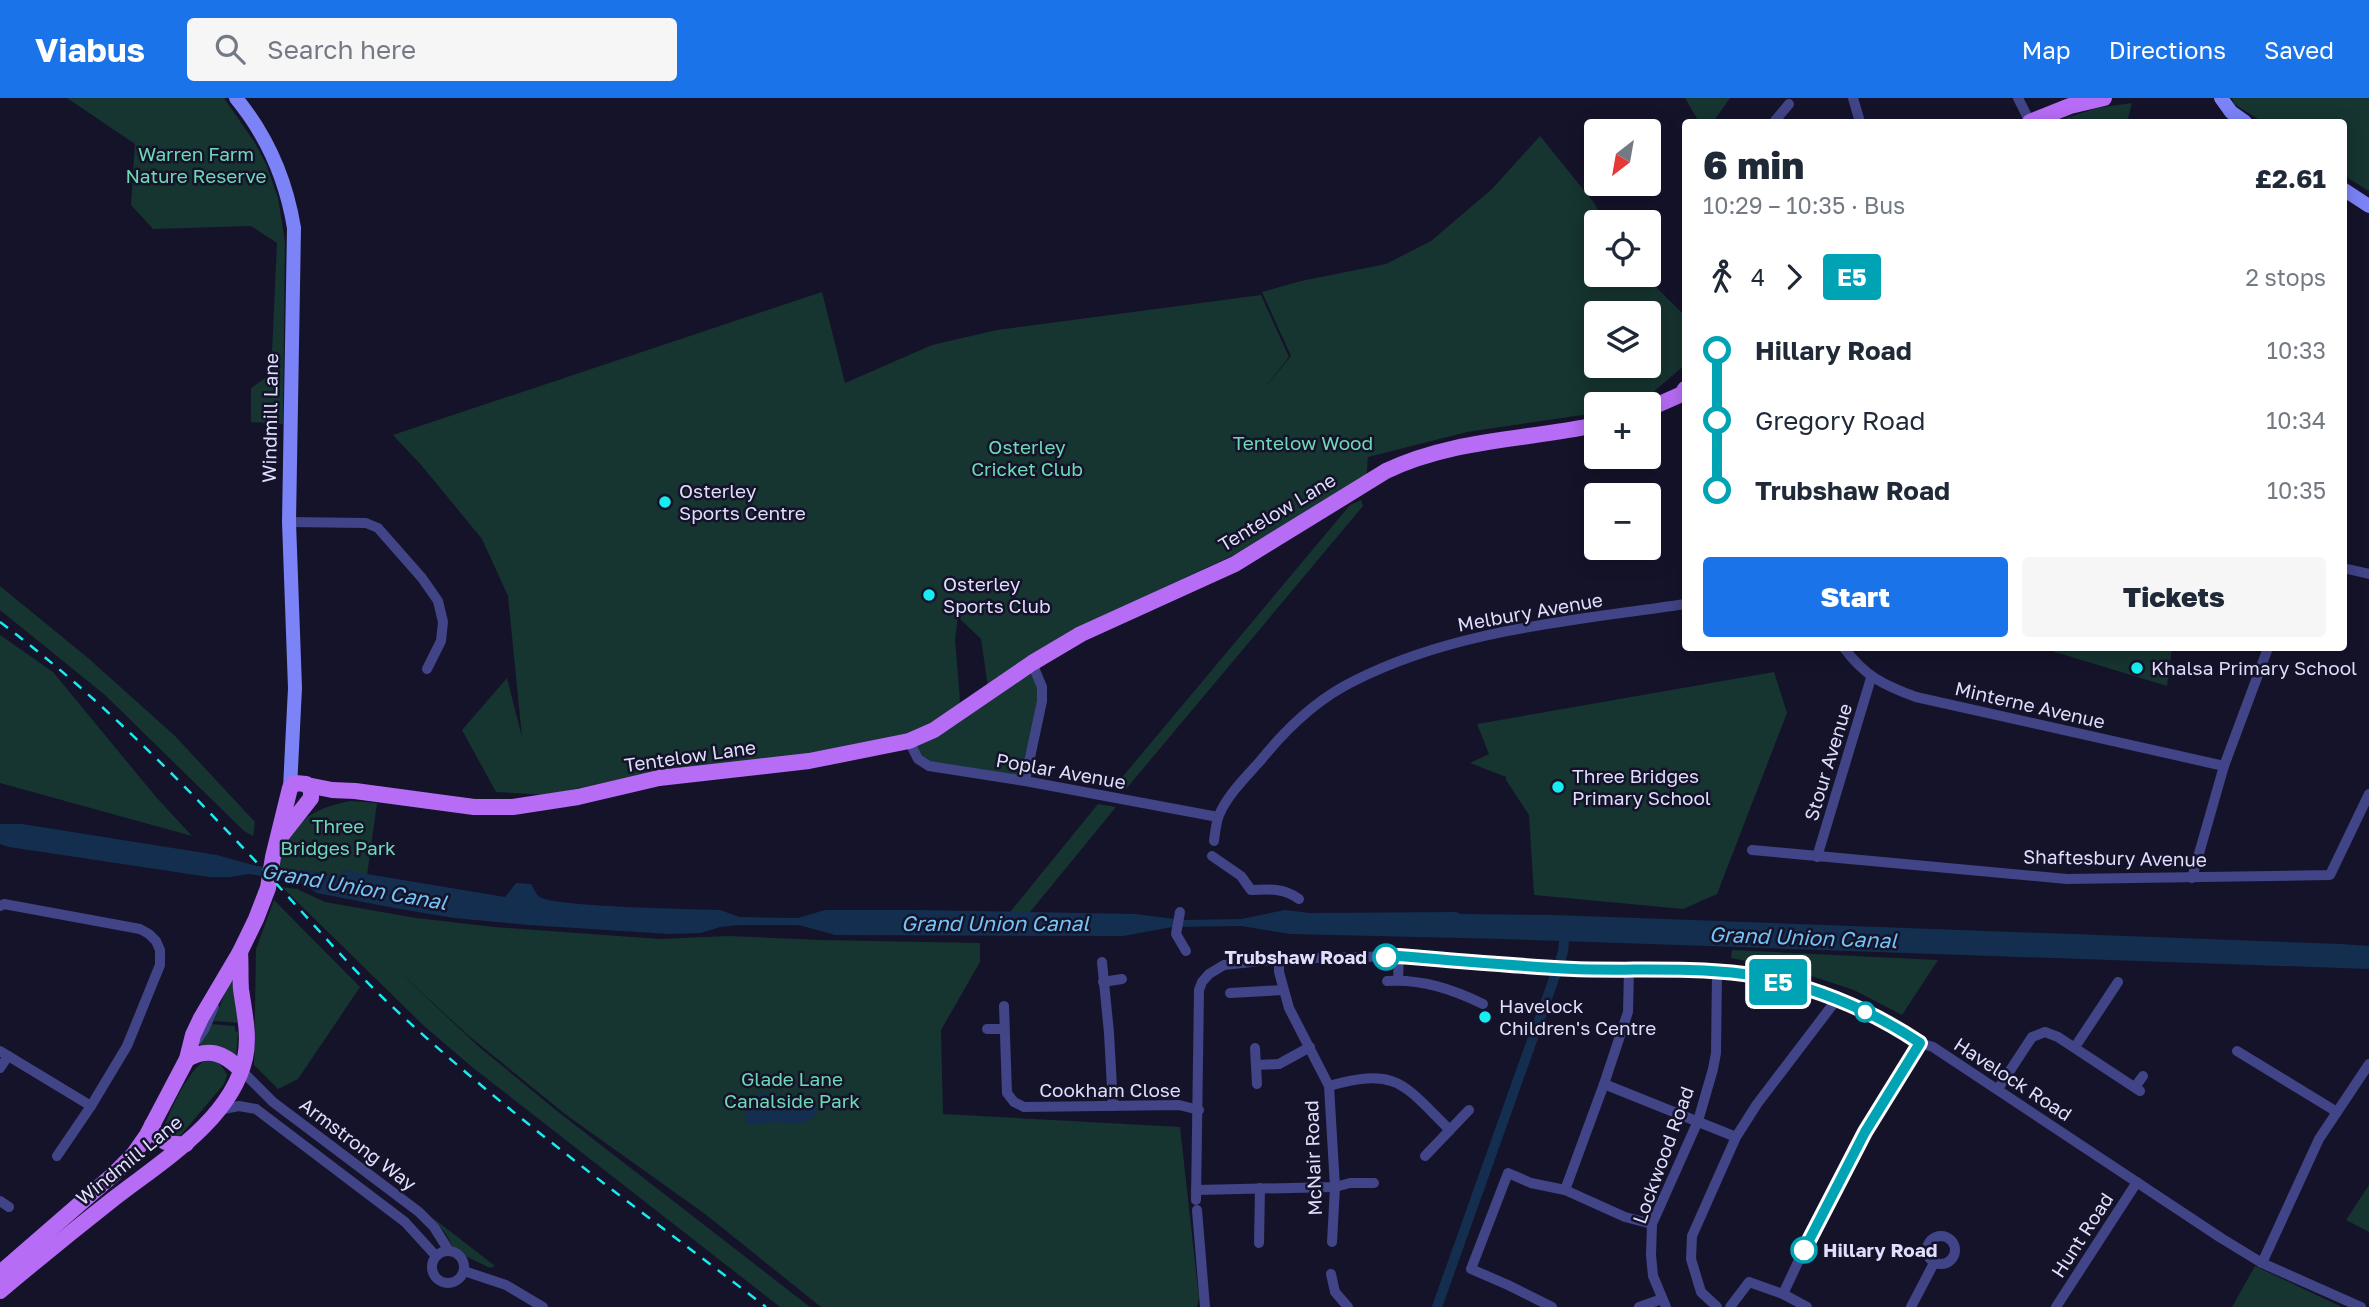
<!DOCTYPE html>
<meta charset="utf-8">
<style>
:root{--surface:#fff;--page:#f6f6f7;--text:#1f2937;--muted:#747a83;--accent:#1a73e8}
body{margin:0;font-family:"Golos Text",sans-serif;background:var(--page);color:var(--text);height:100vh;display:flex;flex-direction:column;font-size:26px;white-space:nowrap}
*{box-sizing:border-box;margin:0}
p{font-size:23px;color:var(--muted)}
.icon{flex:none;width:38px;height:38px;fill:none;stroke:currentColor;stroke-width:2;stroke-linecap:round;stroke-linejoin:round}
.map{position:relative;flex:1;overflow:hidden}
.side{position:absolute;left:1682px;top:21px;width:665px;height:532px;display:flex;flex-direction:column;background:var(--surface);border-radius:7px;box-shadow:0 4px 18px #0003}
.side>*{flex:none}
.badge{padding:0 14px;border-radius:5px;font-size:24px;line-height:46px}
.needle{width:46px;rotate:211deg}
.tools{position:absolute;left:1584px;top:21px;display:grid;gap:14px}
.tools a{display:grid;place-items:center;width:77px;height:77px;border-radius:7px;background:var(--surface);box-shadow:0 4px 18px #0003;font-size:35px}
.map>.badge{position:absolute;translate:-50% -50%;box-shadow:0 0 0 4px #fff}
.legs{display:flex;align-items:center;gap:10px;height:77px;padding:0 21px;font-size:23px}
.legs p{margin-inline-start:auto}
.overview{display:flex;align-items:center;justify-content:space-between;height:119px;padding:0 21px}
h1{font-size:38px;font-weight:800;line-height:52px}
.action{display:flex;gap:14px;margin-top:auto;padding:14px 21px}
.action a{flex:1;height:80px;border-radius:7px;background:var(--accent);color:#fff;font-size:28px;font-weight:800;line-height:80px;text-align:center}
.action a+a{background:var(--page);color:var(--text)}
ul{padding:0 21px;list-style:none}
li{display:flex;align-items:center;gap:24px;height:70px;font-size:26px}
li i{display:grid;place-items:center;width:10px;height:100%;margin:0 9px;background:currentColor}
li i::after{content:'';width:18px;height:18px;margin:-9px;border:5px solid;border-radius:50%;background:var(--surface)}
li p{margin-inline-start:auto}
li:first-child i{background:linear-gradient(#0000 50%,currentColor 0)}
li:last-child i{background:linear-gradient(currentColor 50%,#0000 0)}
header{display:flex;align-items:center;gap:42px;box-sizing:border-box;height:98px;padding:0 35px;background:var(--accent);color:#fff}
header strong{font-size:33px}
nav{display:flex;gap:38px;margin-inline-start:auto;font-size:24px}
.search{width:490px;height:63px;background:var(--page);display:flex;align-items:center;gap:18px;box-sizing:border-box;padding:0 24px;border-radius:7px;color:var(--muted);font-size:26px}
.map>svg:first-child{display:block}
</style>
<header>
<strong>Viabus</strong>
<div class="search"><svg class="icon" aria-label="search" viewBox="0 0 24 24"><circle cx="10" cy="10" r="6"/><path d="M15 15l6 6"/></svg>Search here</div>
<nav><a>Map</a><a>Directions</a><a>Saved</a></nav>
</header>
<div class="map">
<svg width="2369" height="1209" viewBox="0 0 2369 1209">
<rect width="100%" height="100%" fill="#15132a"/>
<g fill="#163430" fill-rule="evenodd">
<path d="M67,0H224L255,45L267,68L278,100L285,144L283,326L251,324V290L271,276L277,145L251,128L153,131L131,107L135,46Z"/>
<path d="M1685,0H1730L1713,24H1699Z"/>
<path d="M2232,0H2369V93L2343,77V24H2263L2234,6Z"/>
<path d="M2132,5L2127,24H2084L2071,20L2069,24H2054L2097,10Z"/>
<path d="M1540,38L1595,106L1603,124H1596V177H1644L1685,218V267L1639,306H1596V315L1467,334L1368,359L1366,384L1302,425L1074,532L988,589L981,541L958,519L955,541L960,602L957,613L931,632L815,656L663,672L547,697L496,694L462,632L507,580L522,639L508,498L482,441L422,368L393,337L822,194L845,285L932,247L997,232L1261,197L1289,259L1263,292L1291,258L1262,194L1301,183L1386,166L1431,143L1492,91ZM1596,215H1648V268H1596Z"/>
<path d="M1361,402L1363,408L1126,691L1114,689L1350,407Z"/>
<path d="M0,488L88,560L175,638L255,724L253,738L244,733L105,597L0,512Z"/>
<path d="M0,537L53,574L156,699L192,738L0,685Z"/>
<path d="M2042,550H2172L2167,588Z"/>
<path d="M1032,565L1042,589L1025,683L929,668L909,643Z"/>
<path d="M1774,574L1787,615L1717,796L1683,811L1534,797L1529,717L1506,682V679L1470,665L1489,656L1477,626Z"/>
<path d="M351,703L377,705L367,777L343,772L341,779L304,772L293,774L278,771C287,728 309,710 351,703Z"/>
<path d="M1098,706L1116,709L1030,814H1010Z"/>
<path d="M282,789L297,791L325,804L416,820L494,829L660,841L729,838L821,842L980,845V864L941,932L943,1016L1180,1029L1199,1200L1197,1209H821L705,1116L565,1016L469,938L394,869L478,948L557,1013L810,1209H780L472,969L423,927Z"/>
<path d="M274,802L360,889L298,981L278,991L254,967L256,851Z"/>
<path d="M1732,852L1938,862L1902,917L1854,892L1799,874L1731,860Z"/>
<path d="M234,872L241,925L214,923Z"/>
<path d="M210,926L235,928V933L238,934L236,959C224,949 215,946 199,948Z"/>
<path d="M206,962C218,962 222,967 227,977L224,986L181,1037L176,1039L167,1037L164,1029C171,1010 189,971 206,962Z"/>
<path d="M2369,1087V1134L2346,1122Z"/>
<path d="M433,1120L495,1168L490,1170L455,1153L446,1136Z"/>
<path d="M2255,1168L2342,1209H2232Z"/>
</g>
<g fill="#132e4e">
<path d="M0,726H22L217,757L253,767L293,774L304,772L341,779L343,772L505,799L516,785L531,786C534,790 535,796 540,799C554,809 694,811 720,812L740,819L798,820L825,812H918L1135,816L1183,822L1241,821L1285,812L1310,815L1456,814L1461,816L1556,817L2340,846L2369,848V871L1504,841L1290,836L1241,828L1172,829L1123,838L835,837L799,827H739L720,829L701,835L669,836L528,827L454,820L394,810L317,795L297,783L249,776L231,779H209L9,749L0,746Z"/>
<path d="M762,993C771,995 777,999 785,1001C796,1004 806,1000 815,1006L817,1012L815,1018L800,1026L776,1024L752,1027L745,1023V1011Z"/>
</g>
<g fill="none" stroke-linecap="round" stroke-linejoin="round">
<path stroke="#132e4e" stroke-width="10" d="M1437,1209L1556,875L1563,854L1565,831"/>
<g stroke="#414486" stroke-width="10">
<path d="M1853,0L1860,24"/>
<path d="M2018,0L2030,24"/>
<path d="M1774,24L1789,6"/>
<path d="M289,424L366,425L378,430L422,480L438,503L443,524L441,543L427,571"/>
<path d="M2343,470L2369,476"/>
<path d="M1844,550C1865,578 1883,587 1916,599L2224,668"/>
<path d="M909,643L918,661L929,668L1025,683L1218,719"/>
<path d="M1025,683L1042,603V589L1032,565"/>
<path d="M1214,743C1215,735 1216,725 1219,717C1228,696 1246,679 1261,662C1286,631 1317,601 1354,583C1456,531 1573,523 1685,506"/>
<path d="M1752,752L2067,781L2330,777L2369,696"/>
<path d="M1212,758L1241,778L1251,792C1269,791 1284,790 1299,801"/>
<path d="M1817,759L1871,580"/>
<path d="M2192,780L2224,668L2268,550"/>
<path d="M0,808L4,806L140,831L149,836L156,843L160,852V867L127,948L91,1008L0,953"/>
<path d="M1180,814L1176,836L1186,853"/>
<path d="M1279,861V874L1289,910L1329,988L1335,1089L1332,1144"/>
<path d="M1102,864L1109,935L1113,1008"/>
<path d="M1629,871L1628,914L1604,986L1565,1092L1625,1119L1652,1126"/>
<path d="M1398,882L1399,858"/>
<path d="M1387,883C1422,881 1452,891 1483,906"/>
<path d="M1103,884L1122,881"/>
<path d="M1230,895L1283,892"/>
<path d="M1004,908L1007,995L1014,1004L1024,1009L1179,1007L1199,1012"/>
<path d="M987,931H1004"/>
<path d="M197,942L204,932L214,909"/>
<path d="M2075,949L2118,884"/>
<path d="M1255,950L1257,986"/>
<path d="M2237,953L2337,1014"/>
<path d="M1256,967L1279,966L1310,949"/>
<path d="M0,970L8,958"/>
<path d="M241,972L273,1004L419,1114L434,1129L449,1153"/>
<path d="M1604,986L1736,1039"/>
<path d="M1329,988C1398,969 1403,986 1450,1032"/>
<path d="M2135,989L2143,978"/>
<path d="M1998,991L2032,939L2045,934L2058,939L2140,993"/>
<path d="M218,1012L239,1008L256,1011L405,1124L436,1158"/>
<path d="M57,1058L91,1008"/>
<path d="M1425,1058L1469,1012"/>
<path d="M1196,1092L1335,1089L1350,1085H1374"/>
<path d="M1196,1102L1199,892L1202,884L1209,876L1224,867L1279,861L1399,858L1576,871L1717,874L1745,877L1790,886L1837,901L1903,934L1920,945L1933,949L2221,1140L2262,1165L2361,1209"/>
<path d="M0,1103L9,1109"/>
<path d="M1197,1112L1205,1209"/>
<circle cx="1941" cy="1152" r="14"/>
<path d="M1259,1145L1260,1090"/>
<circle cx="448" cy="1169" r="16"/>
<path d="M2262,1165L2319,1041L2369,966"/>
<path d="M464,1173L506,1187L543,1209"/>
<path d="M1331,1176L1335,1194L1348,1209"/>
<path d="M1783,1196L1814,1130L1865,1034L1920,945"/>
<path d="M1552,1209L1508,1187L1471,1171L1508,1075L1531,1085L1565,1092"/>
<path d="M1639,1209L1662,1201"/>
<path d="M1666,1209L1653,1178L1651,1157L1652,1126L1698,1023L1713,971L1716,955L1717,874"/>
<path d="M1717,1209L1701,1194L1691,1161L1692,1138L1736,1039L1757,1006L1837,901"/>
<path d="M1730,1209L1749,1184L1783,1196L1807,1209"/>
<path d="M1911,1209L1934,1165"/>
<path d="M2056,1209L2137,1084"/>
</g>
<g stroke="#7b83f6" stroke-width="14">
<path d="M236,0C268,39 286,81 294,130L289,424L295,590L290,690"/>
<path d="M2221,0L2231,14L2245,24"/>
<path d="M2343,91L2369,108"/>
</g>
<g stroke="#b76cf5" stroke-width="16">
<path d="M2030,24L2070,8L2104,0"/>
<path d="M1648,311L1682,296L1685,291"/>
<path d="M307,687L332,692L355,693L474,709H513L578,699L659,680L809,663L909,643L934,632L1032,565L1081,536L1235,466L1386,373C1453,341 1525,342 1596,327"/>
<path d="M187,961C209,949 224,955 241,972"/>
<path d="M152,1027C157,1045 170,1047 186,1046"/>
<path d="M0,1175L114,1076L133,1057L147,1037L187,961L193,937L201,920L240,854L256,821L268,790L273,759L290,690L295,685L306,686L311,692V700L278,742"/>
<path d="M0,1193C37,1162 74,1132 112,1102C159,1065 231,1023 245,960C250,937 244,914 241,891C240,879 241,866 240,854"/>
</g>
<path stroke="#17ecf0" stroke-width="2.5" stroke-dasharray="10 9" stroke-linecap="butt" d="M0,524C104,602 195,697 283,793C315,828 346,864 380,897C499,1011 635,1108 766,1209"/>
</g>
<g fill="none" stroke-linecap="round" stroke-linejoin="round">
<defs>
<path id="line-1" d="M1386,859L1399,858C1457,863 1516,868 1574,871C1630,873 1688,869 1744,876C1806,885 1868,910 1920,945L1865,1034L1804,1152"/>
</defs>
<use href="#line-1" stroke="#fff" stroke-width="16"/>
<use href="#line-1" stroke="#00a3b4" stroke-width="10"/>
</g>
<g fill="#17ecf0" stroke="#15132a" stroke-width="2.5">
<circle cx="665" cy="404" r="7"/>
<circle cx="929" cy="497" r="7"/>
<circle cx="2137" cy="570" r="7"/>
<circle cx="1558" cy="689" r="7"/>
<circle cx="1485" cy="919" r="7"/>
</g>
<g fill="#fff" stroke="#00a3b4" stroke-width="3.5">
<circle cx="1386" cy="859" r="12"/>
<circle cx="1865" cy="914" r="9"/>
<circle cx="1804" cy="1152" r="12"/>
</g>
<g text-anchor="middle" stroke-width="5" stroke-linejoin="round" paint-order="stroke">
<g font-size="19" fill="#6ddab5" stroke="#15132a">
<text x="196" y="63">Warren Farm<tspan x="196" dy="22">Nature Reserve</tspan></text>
<text x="1303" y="352">Tentelow Wood</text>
<text x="1027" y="356">Osterley<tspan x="1027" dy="22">Cricket Club</tspan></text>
<text x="338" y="735">Three<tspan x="338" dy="22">Bridges Park</tspan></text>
<text x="792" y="988">Glade Lane<tspan x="792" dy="22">Canalside Park</tspan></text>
</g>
<g font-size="19" fill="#dfdefd" stroke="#15132a">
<text transform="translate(270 320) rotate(-89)" y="7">Windmill Lane</text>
<text transform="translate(1277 414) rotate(-31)" y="7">Tentelow Lane</text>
<text transform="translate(1530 514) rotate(-10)" y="7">Melbury Avenue</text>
<text transform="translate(2030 607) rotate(13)" y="7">Minterne Avenue</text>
<text transform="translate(690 658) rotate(-8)" y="7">Tentelow Lane</text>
<text transform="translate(1828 664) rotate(-73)" y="7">Stour Avenue</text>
<text transform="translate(1061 673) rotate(10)" y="7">Poplar Avenue</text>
<text transform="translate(2115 760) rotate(1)" y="7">Shaftesbury Avenue</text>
<text transform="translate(2013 981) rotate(33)" y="7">Havelock Road</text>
<text x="1110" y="999">Cookham Close</text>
<text transform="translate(358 1046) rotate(37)" y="7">Armstrong Way</text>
<text transform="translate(1663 1057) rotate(-70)" y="7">Lockwood Road</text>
<text transform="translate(1313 1060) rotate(-92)" y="7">McNair Road</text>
<text transform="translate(129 1062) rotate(-39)" y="7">Windmill Lane</text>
<text transform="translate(2082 1137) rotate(-57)" y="7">Hunt Road</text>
</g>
<g font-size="19" fill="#dfdefd" stroke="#15132a" text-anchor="start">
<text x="679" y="400">Osterley<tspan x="679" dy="22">Sports Centre</tspan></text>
<text x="943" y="493">Osterley<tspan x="943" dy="22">Sports Club</tspan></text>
<text x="2151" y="577">Khalsa Primary School</text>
<text x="1572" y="685">Three Bridges<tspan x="1572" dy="22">Primary School</tspan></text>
<text x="1499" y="915">Havelock<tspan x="1499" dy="22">Children's Centre</tspan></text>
</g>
<g font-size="19" font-weight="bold" fill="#dfdefd" stroke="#15132a" text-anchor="end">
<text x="1367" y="866">Trubshaw Road</text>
<text x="1823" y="1159" text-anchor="start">Hillary Road</text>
</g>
<g font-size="21" font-style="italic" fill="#73c4f6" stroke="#15132a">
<text transform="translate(354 789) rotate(10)" y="7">Grand Union Canal</text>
<text x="995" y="833">Grand Union Canal</text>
<text transform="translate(1803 840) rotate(2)" y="7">Grand Union Canal</text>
</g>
</g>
</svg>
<div class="tools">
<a><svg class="needle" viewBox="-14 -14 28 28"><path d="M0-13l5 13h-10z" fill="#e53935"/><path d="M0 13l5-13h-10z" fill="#747a83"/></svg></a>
<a><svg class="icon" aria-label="locate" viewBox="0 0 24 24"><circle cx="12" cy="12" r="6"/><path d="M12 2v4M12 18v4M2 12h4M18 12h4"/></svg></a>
<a><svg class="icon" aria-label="layers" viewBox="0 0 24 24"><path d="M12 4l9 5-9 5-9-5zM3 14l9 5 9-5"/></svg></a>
<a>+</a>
<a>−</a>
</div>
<b class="badge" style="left:1778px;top:884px;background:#00a3b4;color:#fff">E5</b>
<section class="side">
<div class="overview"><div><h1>6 min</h1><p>10:29 – 10:35 · Bus</p></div><b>£2.61</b></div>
<div class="legs"><svg class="icon" aria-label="walk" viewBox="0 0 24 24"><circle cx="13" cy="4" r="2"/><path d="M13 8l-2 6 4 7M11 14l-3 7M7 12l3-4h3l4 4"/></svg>4<svg class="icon" aria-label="forward" viewBox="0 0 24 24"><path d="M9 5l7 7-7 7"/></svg><b class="badge" style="background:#00a3b4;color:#fff">E5</b><p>2 stops</p></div>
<ul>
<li><i style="color:#00a3b4"></i><b>Hillary Road</b><p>10:33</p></li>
<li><i style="color:#00a3b4"></i><span>Gregory Road</span><p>10:34</p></li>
<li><i style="color:#00a3b4"></i><b>Trubshaw Road</b><p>10:35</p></li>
</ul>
<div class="action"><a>Start</a><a>Tickets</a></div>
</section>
</div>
